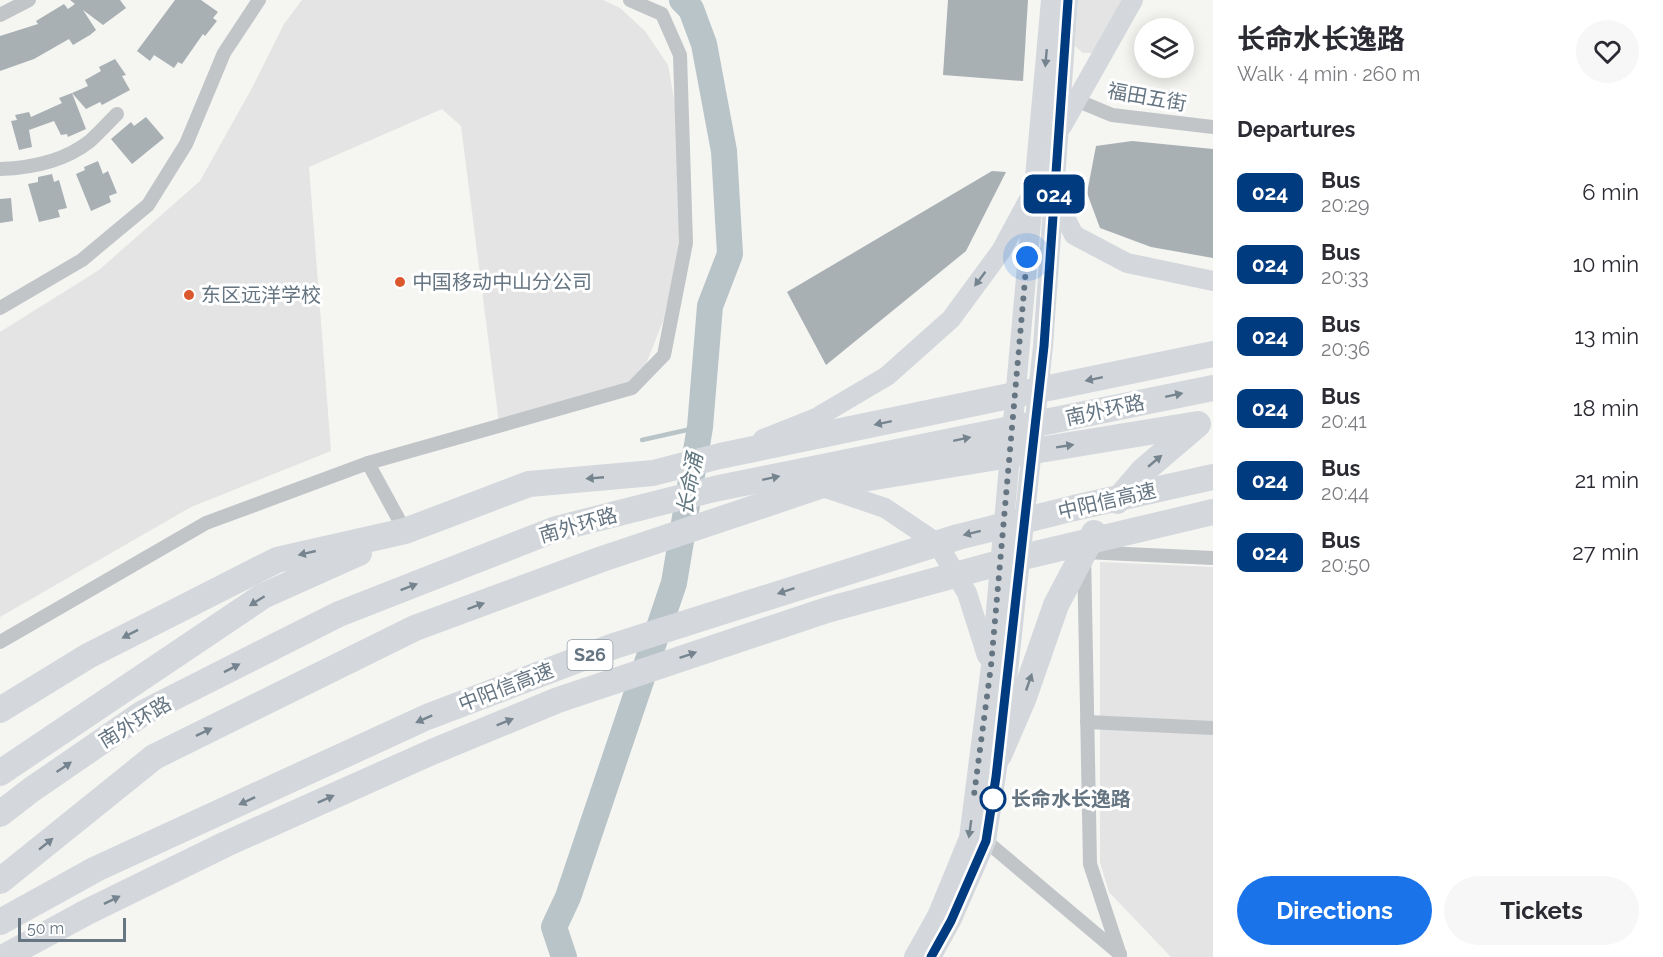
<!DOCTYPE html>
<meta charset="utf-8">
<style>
:root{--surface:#fff;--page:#f7f7f7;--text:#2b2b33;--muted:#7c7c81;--accent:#1a73e8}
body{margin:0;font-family:Raleway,"Noto Sans SC",sans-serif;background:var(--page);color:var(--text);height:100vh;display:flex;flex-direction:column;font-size:22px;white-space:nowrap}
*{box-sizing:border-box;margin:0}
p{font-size:20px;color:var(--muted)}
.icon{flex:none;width:33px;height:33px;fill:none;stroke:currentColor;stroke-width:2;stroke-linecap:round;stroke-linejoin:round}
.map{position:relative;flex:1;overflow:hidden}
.drawer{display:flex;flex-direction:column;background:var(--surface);width:450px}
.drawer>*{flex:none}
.badge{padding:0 12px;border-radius:9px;font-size:21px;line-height:39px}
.buttons{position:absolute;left:1134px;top:18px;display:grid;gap:12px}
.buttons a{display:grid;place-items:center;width:60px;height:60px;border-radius:50%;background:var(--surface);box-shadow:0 3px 15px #0003;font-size:30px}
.scale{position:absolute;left:18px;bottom:15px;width:108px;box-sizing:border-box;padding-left:6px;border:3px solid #657582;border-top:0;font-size:16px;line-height:21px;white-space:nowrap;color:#657582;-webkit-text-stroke:4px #fff;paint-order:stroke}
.you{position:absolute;width:30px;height:30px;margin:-15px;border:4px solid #fff;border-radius:50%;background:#1a73e8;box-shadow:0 0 0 9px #1a73e833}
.map>.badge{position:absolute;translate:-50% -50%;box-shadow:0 0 0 3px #fff}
h2{padding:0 24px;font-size:22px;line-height:54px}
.round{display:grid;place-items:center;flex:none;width:63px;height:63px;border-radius:32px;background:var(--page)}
.overview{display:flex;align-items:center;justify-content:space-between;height:102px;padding:0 24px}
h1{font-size:28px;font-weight:700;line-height:45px}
.cta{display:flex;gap:12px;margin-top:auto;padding:12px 24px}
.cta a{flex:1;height:69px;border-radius:36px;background:var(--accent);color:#fff;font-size:24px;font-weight:700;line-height:69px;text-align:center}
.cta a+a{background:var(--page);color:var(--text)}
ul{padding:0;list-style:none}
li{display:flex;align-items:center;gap:18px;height:72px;padding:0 24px}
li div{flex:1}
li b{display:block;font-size:22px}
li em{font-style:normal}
li .badge{min-width:66px;font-weight:700;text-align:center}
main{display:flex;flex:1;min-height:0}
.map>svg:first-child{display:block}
</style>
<main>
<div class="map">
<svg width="1213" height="957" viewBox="0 0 1213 957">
<rect width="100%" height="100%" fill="#f5f5f2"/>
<g fill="#e3e4e3">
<path d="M302,0H603L620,8L645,31L668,65L685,160L681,241L663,321L637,387L499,423L461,126L442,109L309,167L331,451L191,507L0,617V332L99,270L200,181L252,88L284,24Z"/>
<path d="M1078,0H1123L1095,53H1083L1075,46Z"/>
<path d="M1100,562L1213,567V957H1171L1109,892L1100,862Z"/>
</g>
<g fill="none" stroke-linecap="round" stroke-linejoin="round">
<path stroke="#b8c4c8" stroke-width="4.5" d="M642,440L700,427"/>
<path stroke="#b8c4c8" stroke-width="26" d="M564,957L554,927L568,897L674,583L700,427L710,306L730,254L724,151L704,44L691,9L682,0"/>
</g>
<g fill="#a8b0b4">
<path d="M70,0H120L126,8L103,25L83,10L96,30L90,35L73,45L69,39L34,59L0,71V36L38,24L36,21L64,4L68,9L75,4Z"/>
<path d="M175,0H201L218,12L213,18L217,21L205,36L203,34L182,64L178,62L174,68L154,55L150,61L137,51Z"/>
<path d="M948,0H1028L1023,81L943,75Z"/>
<path d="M115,59L126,75L122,76L130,90L102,105L100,102L86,109L72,93L88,86L85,80L101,71L99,67Z"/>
<path d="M72,93L86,129L68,137L67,134L61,135L54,121L29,130L32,147L19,150L11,121L17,120L15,115L29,112L31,117L62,103L59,98Z"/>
<path d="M146,117L164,138L132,164L111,139L131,122L134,126Z"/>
<path d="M1132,141L1213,149V258L1151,247L1100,228L1087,193L1096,146Z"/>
<path d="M98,161L103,174L108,171L117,193L109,196L111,202L91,211L76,174L85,170L84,167Z"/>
<path d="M992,171L1006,172L966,251L826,365L787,292Z"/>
<path d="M52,174L54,182L59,180L67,208L58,210L60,217L39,222L28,184L38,182V177Z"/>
<path d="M11,198L13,221L0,223V199Z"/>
</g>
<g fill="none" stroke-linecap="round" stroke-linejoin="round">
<g stroke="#c1c5c8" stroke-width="14">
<path d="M0,15L29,0"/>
<path d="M1076,100L1112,115L1213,127"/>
<path d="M0,169C30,168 65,161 90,141C99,133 108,123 117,114"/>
<path d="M0,308L82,260L148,205L186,144L224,53L259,0"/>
<path d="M405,531L368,463L632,388L664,355L686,243L680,55L662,14L630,0"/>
<path d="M0,642L206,523L368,463"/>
<path d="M1087,722L1213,728"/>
<path d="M986,841L1120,954"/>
<path d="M1120,955L1090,864L1084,552L1213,558"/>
</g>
<g stroke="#d4d8dc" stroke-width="20">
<path d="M1062,126L1133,0"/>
<path d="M1055,198L1074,235L1127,263L1213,281"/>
<path d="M763,439L816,418L887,376L951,319L1001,251L1028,201"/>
<path d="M820,486L885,508L937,543L967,593L987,656"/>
<path d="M914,957L937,916L969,838L991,666L1051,0"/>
<path d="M931,957L951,921L986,841L999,755L1043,346L1068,0"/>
</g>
<g stroke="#d4d8dc" stroke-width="26">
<path d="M1117,501L1143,471L1197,425"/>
<path d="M0,710L88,656L277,560L405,531L529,484L653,473L720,456L1213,354"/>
<path d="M999,755L1024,697L1056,605L1094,533"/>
<path d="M0,773L263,596L359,553"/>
<path d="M0,814L31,790L143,713L339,614L556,529L714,489L1213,388"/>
<path d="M0,881L154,757L415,628L602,559L820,486L1198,424"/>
<path d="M0,922L96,869L427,717L614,646L958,537L1074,508L1213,477"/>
<path d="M4,957L87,912L226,844L432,752L558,700L827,610L1010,560L1213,512"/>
</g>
</g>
<defs><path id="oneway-solid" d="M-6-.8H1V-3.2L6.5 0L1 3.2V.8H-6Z" transform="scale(1.5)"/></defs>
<g fill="#768490">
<use href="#oneway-solid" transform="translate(1046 58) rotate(95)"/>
<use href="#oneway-solid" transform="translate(980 279) rotate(127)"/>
<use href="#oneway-solid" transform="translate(1094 379) rotate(168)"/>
<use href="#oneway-solid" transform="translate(1174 395) rotate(-12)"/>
<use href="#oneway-solid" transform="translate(883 423) rotate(168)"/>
<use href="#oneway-solid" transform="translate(962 439) rotate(-12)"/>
<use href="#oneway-solid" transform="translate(1065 446) rotate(-9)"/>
<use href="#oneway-solid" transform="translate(1155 461) rotate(-40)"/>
<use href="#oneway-solid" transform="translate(595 478) rotate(175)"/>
<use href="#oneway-solid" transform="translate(771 478) rotate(-12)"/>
<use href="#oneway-solid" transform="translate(972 533) rotate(166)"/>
<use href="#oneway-solid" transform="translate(307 553) rotate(167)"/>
<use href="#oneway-solid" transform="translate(409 587) rotate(-21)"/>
<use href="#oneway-solid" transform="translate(786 591) rotate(162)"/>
<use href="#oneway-solid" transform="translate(257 601) rotate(148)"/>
<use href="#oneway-solid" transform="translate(476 606) rotate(-20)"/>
<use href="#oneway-solid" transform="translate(130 634) rotate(153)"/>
<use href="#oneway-solid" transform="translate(688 655) rotate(-19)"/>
<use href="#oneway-solid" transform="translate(232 668) rotate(-27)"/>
<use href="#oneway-solid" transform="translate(1029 682) rotate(-71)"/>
<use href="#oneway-solid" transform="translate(424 719) rotate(156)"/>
<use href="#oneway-solid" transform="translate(505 722) rotate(-22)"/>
<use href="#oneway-solid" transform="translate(204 732) rotate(-26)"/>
<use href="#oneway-solid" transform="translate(64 767) rotate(-34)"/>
<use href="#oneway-solid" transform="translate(326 799) rotate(-24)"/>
<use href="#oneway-solid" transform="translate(247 801) rotate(155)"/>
<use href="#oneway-solid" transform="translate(970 829) rotate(98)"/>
<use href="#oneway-solid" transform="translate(46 844) rotate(-39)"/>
<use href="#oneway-solid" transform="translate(112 900) rotate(-26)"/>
</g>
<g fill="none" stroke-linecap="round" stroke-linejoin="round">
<defs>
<path id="line" d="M931,957L951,921L986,841L996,777L1044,346L1068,0"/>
</defs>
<use href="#line" stroke="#fff" stroke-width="14"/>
<use href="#line" stroke="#003b80" stroke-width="9"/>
<path stroke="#657582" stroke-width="6" stroke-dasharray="0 10.8" d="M993,799L974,795L991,666L1027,257"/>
</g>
<g fill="#db572c" stroke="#fff" stroke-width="2">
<circle cx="400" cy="282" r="6"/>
<circle cx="189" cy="295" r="6"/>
</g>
<circle fill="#fff" stroke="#003b80" stroke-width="3" cx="993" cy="799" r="12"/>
<g text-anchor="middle" stroke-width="6" stroke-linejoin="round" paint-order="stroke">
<rect fill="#fff" stroke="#939ea8" stroke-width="1.5" x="567.5" y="640" width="45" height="30" rx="4.5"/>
<g font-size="18" font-weight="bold" fill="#657582">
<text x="590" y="661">S26</text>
</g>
<g font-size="20" fill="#657582" stroke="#fff">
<text transform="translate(1147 97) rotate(10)" y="7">福田五街</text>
<text transform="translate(1105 410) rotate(-12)" y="7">南外环路</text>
<text transform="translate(1107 501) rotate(-13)" y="7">中阳信高速</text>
<text transform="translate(578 525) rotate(-16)" y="7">南外环路</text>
<text transform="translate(506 687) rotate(-21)" y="7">中阳信高速</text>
<text transform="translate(135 722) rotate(-31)" y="7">南外环路</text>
</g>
<g font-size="20" fill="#657582" stroke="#fff" text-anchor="start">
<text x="412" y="289">中国移动中山分公司</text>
<text x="201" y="302">东区远洋学校</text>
</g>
<g font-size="20" font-weight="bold" fill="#657582" stroke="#fff" text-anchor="start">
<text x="1011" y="806">长命水长逸路</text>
</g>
<g font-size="21" font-style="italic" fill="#61777f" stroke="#fff">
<text transform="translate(690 484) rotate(-80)" y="7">长命涌</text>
</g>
</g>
</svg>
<div class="buttons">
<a><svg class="icon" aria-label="layers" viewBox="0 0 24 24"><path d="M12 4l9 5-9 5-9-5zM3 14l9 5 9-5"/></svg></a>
</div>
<div class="scale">50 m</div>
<div class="you" style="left:1027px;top:257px"></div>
<b class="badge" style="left:1054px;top:194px;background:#003b80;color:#fff">024</b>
</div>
<section class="drawer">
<div class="overview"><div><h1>长命水长逸路</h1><p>Walk · 4 min · 260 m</p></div><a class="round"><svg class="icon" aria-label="heart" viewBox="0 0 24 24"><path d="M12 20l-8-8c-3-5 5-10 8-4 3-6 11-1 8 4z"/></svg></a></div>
<h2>Departures</h2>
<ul>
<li><span class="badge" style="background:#003b80;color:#fff">024</span><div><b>Bus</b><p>20:29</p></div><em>6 min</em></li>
<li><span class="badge" style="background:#003b80;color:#fff">024</span><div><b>Bus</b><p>20:33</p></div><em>10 min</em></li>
<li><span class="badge" style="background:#003b80;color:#fff">024</span><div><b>Bus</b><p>20:36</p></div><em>13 min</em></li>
<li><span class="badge" style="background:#003b80;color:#fff">024</span><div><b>Bus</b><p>20:41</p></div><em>18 min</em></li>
<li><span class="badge" style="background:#003b80;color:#fff">024</span><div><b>Bus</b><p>20:44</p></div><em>21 min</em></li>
<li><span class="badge" style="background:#003b80;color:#fff">024</span><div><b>Bus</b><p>20:50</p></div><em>27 min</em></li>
</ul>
<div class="cta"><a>Directions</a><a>Tickets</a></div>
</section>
</main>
